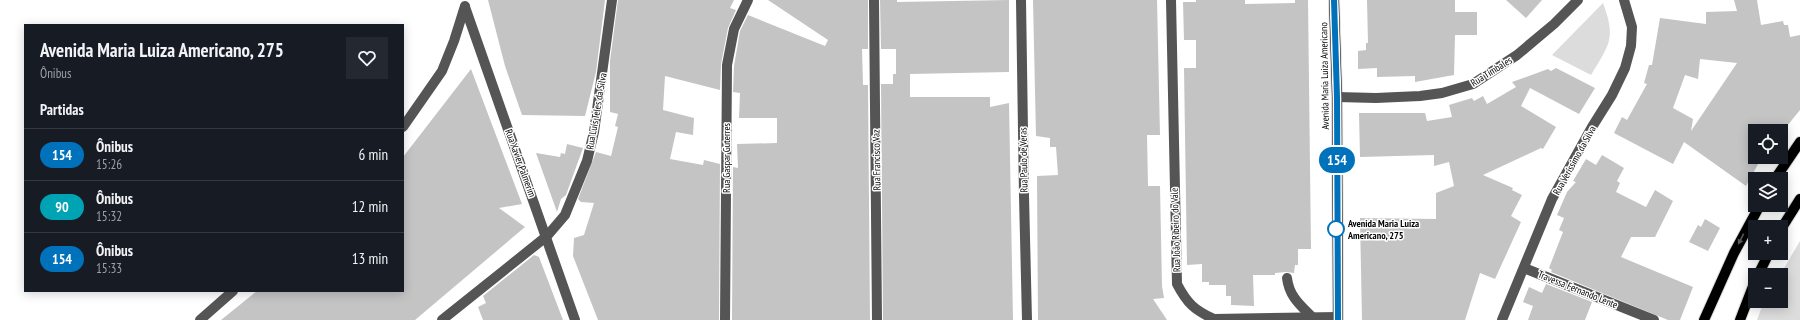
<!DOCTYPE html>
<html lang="pt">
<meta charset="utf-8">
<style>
:root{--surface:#171b24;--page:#242831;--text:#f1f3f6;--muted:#9ea1a6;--line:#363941}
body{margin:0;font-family:"PT Sans Narrow",sans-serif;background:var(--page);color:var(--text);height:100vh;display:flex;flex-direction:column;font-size:15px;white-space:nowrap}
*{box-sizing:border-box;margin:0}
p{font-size:13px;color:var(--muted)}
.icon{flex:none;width:22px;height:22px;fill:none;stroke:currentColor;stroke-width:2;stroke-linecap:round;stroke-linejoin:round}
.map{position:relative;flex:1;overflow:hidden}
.panel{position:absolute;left:24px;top:24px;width:380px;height:268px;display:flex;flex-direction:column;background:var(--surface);border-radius:0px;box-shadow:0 2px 10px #0003}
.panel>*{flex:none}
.badge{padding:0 8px;border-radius:13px;font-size:14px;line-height:26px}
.tools{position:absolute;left:1748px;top:124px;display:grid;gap:8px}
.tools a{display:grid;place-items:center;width:40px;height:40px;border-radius:0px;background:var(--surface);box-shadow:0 2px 10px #0003;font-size:20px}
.map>.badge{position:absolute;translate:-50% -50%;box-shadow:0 0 0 2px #fff}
h2{padding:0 16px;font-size:15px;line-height:36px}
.round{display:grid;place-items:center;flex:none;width:42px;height:42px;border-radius:0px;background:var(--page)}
.head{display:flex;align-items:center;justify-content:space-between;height:68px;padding:0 16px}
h1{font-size:19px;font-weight:800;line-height:30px}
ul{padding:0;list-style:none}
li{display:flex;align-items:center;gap:12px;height:52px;padding:0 16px;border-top:1px solid var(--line)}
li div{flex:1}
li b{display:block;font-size:15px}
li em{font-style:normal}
li .badge{min-width:44px;font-weight:700;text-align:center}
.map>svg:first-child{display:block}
</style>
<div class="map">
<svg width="1800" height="320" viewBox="0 0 1800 320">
<rect width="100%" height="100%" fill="#fff"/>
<g fill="#dcdcdc">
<path d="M1603,3C1616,38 1610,44 1591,75L1552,55Z"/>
<path d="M1800,241V320H1757L1764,301H1781L1780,275Z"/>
</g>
<g fill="#c4c4c4" fill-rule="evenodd">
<path d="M488,0H605L596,72L585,116L522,115L505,66Z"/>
<path d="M618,0H734L730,8L736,10L728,28L721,64L720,90L665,76L663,110L694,118L693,135L676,132L670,159L703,165L704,160L720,164L719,320H598L573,256L574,238L584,235L594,203L581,202L578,199L596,152L611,156L618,127L615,126L618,114L610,112V61Z"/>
<path d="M768,0H868V49H862L863,85H868L870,320H732L733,167L738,168L737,144L777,143V118H739L740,93L733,92L734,66L740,31L748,15L825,46L828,40Z"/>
<path d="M880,0H897V2L1009,0V72L910,74V97H990V107L1009,103L1013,320H883L881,84H893V74H896V49H881Z"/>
<path d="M1033,0H1157L1160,135H1147L1148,186H1160L1162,286L1164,298L1153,299L1167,320H1038L1037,176L1058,175L1056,147H1050V138L1036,136Z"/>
<path d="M1196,0H1245V4L1295,3V0H1308L1311,249H1298V265H1295L1294,273L1286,272L1275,273V275H1253L1254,306L1231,305V296H1226V285H1209V282H1202V264L1187,265L1184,68H1196V40H1184L1183,2H1196Z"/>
<path d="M1367,0H1455V12H1477V35H1455L1454,75L1415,82V76L1377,77V68L1358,69V51L1366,50V43H1368Z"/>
<path d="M1506,0H1542L1526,18Z"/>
<path d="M1734,0H1757L1761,25L1783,21L1784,25H1788L1790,37L1800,35V110L1783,131H1755V157H1762L1746,186L1684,142L1673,164L1614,133L1622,117L1627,120L1647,84L1644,83L1649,65H1652L1660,18L1706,24V12L1737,11ZM1700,59L1737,63L1691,131L1693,119L1673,108L1685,75L1698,79Z"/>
<path d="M1556,68L1595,88L1579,114L1530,88L1521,106L1556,127L1543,149L1541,148L1483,175L1513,188L1512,190L1522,195L1511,216L1521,222L1495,279L1480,273L1465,320H1362L1360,218L1436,219V193L1454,186L1449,162L1434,166V155L1360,157L1359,113H1425L1427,121L1452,117L1449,105L1472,98L1474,101L1483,96L1487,104L1516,87L1512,82L1548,69L1551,71Z"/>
<path d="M471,69L522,204L499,208L525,227L415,320H221L257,291H403V157Z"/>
<path d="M567,144L583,148L566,195L561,199L557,212L536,153L560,157L561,153L565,154Z"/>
<path d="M1602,155L1624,168L1617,181L1620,183L1616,192L1646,207L1655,190L1673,201L1655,237H1631L1621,257L1693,287L1680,320H1668L1551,272L1552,270L1549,268L1563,232L1559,230L1564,218L1557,215L1567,192L1576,182L1573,181L1586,159L1596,165Z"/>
<path d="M1705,219L1720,228L1708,251L1689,242L1698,225L1701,227Z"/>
<path d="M534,255L539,257L563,320H483L478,307L486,303L483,296Z"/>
<path d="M1546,284L1592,302L1585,320H1528L1533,306L1523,302L1529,287L1542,293Z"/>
</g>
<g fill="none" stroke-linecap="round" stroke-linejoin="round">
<defs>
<g id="major">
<path d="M1334,0L1337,97L1338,320"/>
<path d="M1775,179L1800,142"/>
<path d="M1781,229L1800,199"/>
<path d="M1758,275L1769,253"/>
<path d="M1704,320L1734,253L1760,205"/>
<path d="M1740,320L1755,281"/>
</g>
</defs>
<use href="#major" stroke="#dbdbdb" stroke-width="12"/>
<g stroke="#555" stroke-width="10">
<path d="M874,0L877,320"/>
<path d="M1021,0L1024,196L1027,320"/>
<path d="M1171,0L1177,284C1187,303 1194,310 1214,319L1338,317"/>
<path d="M465,7L575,320"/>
<path d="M1337,97L1376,98L1420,96L1442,93L1473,84L1517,55L1554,24L1578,0"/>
<path d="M403,127L442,71L454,41L465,6"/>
<path d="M1524,268L1654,320"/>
<path d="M1287,278C1289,296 1300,305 1312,317"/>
<path d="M200,320L233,291"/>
<path d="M442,320L547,236L565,215L587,161L594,132L612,0"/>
<path d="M725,320L727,65L734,29L748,0"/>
<path d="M1502,320L1552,199L1592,127L1612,95L1625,68L1631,46L1632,27L1624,0"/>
</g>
<use href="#major" stroke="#000" stroke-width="10"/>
</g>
<defs><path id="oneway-solid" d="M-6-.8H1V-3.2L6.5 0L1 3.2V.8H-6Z"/></defs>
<use fill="#595959" href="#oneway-solid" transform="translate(1741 239) rotate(117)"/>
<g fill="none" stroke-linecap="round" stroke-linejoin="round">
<defs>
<path id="line" d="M1334,0L1337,97L1338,320"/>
</defs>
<use href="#line" stroke="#fff" stroke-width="9"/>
<use href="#line" stroke="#0072bc" stroke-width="6"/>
</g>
<circle fill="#fff" stroke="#0072bc" stroke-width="2" cx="1336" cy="229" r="8"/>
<g text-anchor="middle" stroke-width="3" stroke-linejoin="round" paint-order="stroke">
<g font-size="10" fill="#000" stroke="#fff">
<text transform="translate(1491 71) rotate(-32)" y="4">Rua Timbales</text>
<text transform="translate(1324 76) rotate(-91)" y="4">Avenida Maria Luiza Americano</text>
<text transform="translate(596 111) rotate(-80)" y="4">Rua Luís Teles da Silva</text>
<text transform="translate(726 158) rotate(-90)" y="4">Rua Gaspar Guterres</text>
<text transform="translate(876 160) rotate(-91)" y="4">Rua Francisco Vaz</text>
<text transform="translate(1023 160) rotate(-91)" y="4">Rua Paulo de Veras</text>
<text transform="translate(1574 160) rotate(-61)" y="4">Rua Veríssimo da Silva</text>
<text transform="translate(521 163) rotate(70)" y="4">Rua Xavier Palmerim</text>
<text transform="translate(1175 230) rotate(-92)" y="4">Rua João Ribeiro do Vale</text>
<text transform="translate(1578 289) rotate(22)" y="4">Travessa Fernando Lente</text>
</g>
<g font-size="10" font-weight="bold" fill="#000" stroke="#fff" text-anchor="start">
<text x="1348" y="227">Avenida Maria Luiza<tspan x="1348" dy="12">Americano, 275</tspan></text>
</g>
</g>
</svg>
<div class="tools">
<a><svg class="icon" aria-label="locate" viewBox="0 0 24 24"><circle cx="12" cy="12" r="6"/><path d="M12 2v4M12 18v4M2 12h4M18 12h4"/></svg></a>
<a><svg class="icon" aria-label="layers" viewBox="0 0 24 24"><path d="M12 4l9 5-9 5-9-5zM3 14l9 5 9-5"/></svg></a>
<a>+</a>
<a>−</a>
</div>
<b class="badge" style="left:1337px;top:160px;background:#0072bc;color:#fff">154</b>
<section class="panel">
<div class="head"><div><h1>Avenida Maria Luiza Americano, 275</h1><p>Ônibus</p></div><a class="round"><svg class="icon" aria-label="heart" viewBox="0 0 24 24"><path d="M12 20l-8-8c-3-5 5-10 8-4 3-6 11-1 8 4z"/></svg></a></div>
<h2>Partidas</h2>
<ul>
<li><span class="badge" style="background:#0072bc;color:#fff">154</span><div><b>Ônibus</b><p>15:26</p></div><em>6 min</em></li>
<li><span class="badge" style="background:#00a3b4;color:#fff">90</span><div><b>Ônibus</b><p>15:32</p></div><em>12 min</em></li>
<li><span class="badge" style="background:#0072bc;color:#fff">154</span><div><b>Ônibus</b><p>15:33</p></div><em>13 min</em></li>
</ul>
</section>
</div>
